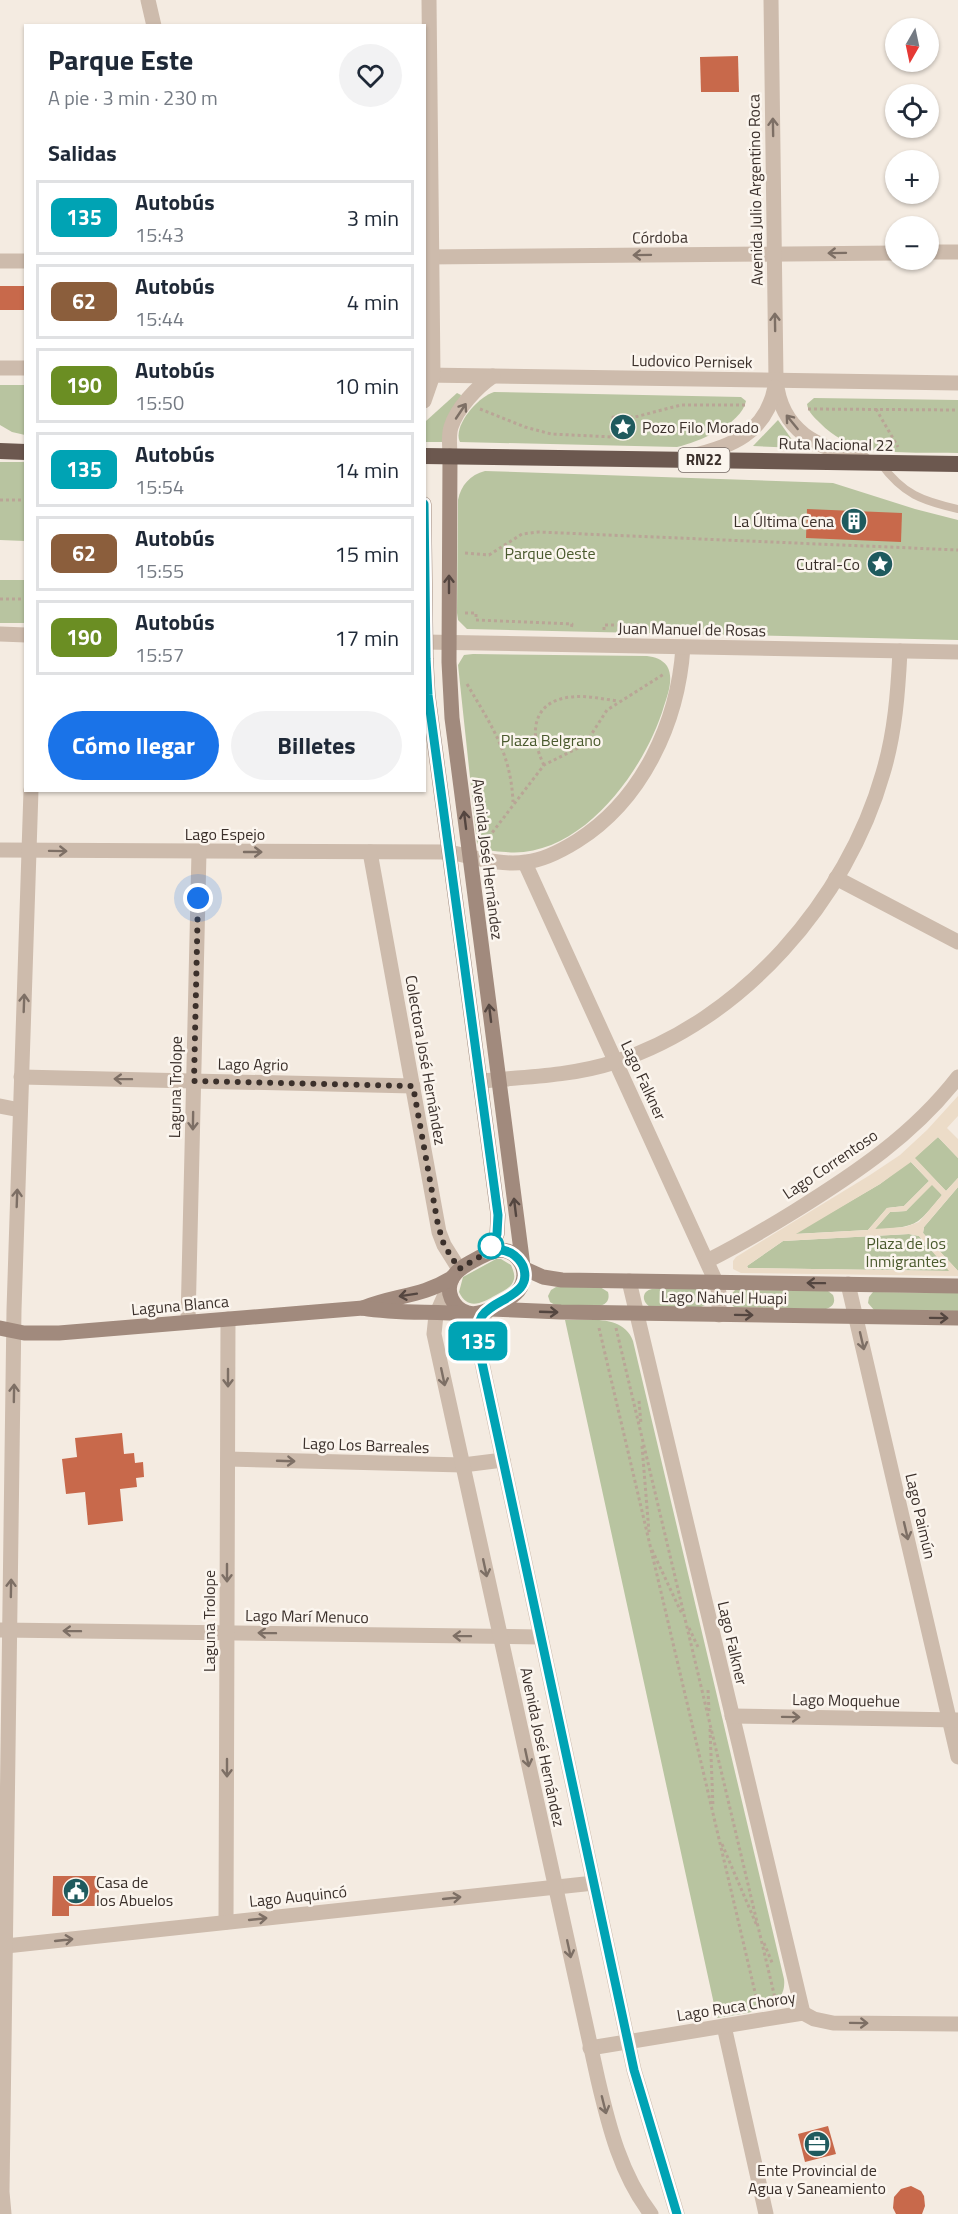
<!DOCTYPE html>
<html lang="es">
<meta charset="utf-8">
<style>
:root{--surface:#fff;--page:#f2f2f3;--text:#1f2937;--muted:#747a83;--line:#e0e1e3;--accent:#1a73e8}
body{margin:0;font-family:"Titillium Web",sans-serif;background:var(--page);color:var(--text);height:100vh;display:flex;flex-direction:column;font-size:22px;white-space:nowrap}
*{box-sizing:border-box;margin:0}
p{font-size:20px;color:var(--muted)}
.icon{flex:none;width:33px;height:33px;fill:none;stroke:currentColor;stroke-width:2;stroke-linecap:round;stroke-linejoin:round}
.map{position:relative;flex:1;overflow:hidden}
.details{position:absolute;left:24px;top:24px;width:402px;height:768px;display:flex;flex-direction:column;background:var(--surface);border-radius:0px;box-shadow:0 2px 4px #0004}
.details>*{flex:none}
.badge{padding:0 12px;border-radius:9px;font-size:21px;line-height:39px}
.needle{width:39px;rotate:189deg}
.controls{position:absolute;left:885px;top:18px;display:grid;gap:12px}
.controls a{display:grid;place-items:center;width:54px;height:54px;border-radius:50%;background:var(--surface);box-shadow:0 2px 4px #0004;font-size:30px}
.you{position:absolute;width:30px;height:30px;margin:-15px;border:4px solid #fff;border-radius:50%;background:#1a73e8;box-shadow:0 0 0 9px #1a73e833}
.map>.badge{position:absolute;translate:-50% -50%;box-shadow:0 0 0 3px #fff}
h2{padding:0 24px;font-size:22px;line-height:54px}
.round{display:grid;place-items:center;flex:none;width:63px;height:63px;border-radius:32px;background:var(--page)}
.summary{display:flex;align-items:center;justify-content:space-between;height:102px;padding:0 24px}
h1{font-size:28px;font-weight:700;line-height:45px}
.action{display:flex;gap:12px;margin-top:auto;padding:12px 24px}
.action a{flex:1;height:69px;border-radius:36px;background:var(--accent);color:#fff;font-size:24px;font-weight:700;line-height:69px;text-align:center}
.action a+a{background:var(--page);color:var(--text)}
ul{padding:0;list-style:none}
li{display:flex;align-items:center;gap:18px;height:75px;margin:0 12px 9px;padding:0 12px;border:3px solid var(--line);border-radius:0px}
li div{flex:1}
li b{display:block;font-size:22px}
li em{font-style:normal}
li .badge{min-width:66px;font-weight:700;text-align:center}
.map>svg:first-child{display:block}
</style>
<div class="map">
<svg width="958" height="2214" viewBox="0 0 958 2214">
<rect width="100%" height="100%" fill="#f4ebe1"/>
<g fill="#b8c4a0">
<path d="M0,385H25V435L12,432L0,425Z"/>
<path d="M494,392L741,397L746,401C741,425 698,442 677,447L460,442C452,426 479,396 494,392Z"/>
<path d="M457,393L461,395L460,399L443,442H425L426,421Z"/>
<path d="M814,398L958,400V453C911,451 855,460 820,423C814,417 808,412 807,404Z"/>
<path d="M778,420L798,448L753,446Z"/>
<path d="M0,462H25V541L0,540Z"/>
<path d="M485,471L833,483L915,509L958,520V640L467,629L458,620L457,613L458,500C461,485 470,475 485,471Z"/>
<rect x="0" y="580" width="25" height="43"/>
<path d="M473,654L647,656C655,657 662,659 667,666C674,678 668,694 664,706C645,770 581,859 506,852C495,851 484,852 477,843L458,665L464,655Z"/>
<path d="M938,1137L958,1158V1178L946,1191L914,1158Z"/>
<path d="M910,1161L929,1181L904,1206L887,1208L868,1230L794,1234L880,1184Z"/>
<path d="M932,1184L942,1195C915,1228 917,1226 874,1230L890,1212L906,1211Z"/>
<path d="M958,1187V1271L923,1233L924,1227Z"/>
<path d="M909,1234L919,1236L950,1271L748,1268L747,1266L783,1241Z"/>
<path d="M496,1259H501L511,1265C513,1270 515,1274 514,1279C512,1288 503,1291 496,1295C482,1303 468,1311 459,1292L463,1277Z"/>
<path d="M556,1287H600L608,1292C610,1299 607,1304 600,1306L555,1305L550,1302L548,1296L551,1290Z"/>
<path d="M652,1289H704C712,1295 711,1304 701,1307H650C641,1301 642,1291 652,1289Z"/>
<path d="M735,1290L828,1291L833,1295C836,1302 833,1307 826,1309L734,1307L730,1303L729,1297Z"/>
<path d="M873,1292L958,1293V1311L874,1310L868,1303L869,1297Z"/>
<path d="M565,1320C589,1321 623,1314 633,1341L784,1979C788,2013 741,2013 717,2018Z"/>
</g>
<path fill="#ecdcc8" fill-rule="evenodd" d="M958,1096V1116L947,1128L958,1139V1158L938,1137L915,1158L946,1191L958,1178V1187L924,1227L923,1233L958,1271V1276L741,1273L733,1269V1261L736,1257L870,1175L900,1155L927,1130ZM911,1162L929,1181L904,1206L887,1208L868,1230L796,1234L880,1184ZM932,1185L942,1195L919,1222L905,1227L875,1229L890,1212L906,1211ZM909,1234L919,1236L949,1271L748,1268L747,1266L783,1241Z"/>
<g fill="#c8694b">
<path d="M738,56L739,92H701L700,57Z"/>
<rect x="0" y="286" width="26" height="24"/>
<path d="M807,509L902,513L901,542L806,538Z"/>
<path d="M122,1433L124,1454L134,1453L135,1463L143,1462L144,1477L136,1478L137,1487L120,1489L123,1521L88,1525L85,1492L66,1494L62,1459L77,1457L75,1438Z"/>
<path d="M53,1876H99V1906H69V1916H52Z"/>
<path d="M828,2126L836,2154L805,2162L798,2134Z"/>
<path d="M911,2186L921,2191L924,2196L925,2206L922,2214H896L893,2208L894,2197L901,2189Z"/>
</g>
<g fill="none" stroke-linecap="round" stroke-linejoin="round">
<g stroke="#b9a596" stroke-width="3" stroke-dasharray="3 3" stroke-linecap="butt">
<path d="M480,409L525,427L551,434L613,437V417H635L681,405H746"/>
<path d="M808,409L958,410"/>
<path d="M876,409L898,447"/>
<path d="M0,500H26"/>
<path d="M465,553L489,555L522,534L538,532L958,550"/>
<path d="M0,599H26"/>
<path d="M465,613H476V620"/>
<path d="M476,620L572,624L571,629"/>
<path d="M604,630V625H638V630"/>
<path d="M467,684C491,725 511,753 513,802"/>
<path d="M544,765C529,735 531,701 571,697C586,695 602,699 618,701"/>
<path d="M485,842L544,765L578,748L589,738L607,710L664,674"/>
<path d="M599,1328L758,2005"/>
<path d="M616,1328L775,1998"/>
<path d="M639,1401L641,1424"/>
<path d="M642,1446L649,1532"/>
<path d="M652,1550L682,1614"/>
<path d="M689,1628L698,1647"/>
<path d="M708,1690L709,1711"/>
<path d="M710,1729L713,1807"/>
<path d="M722,1844L757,1926"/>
<path d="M764,1943L773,1965"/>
</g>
<path stroke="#cdbbac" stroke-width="8" d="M881,464C903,494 922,501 958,509"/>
<g stroke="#cdbbac" stroke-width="15">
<path d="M148,0L154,26"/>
<path d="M928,252H958"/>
<path d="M424,257L896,253"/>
<path d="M0,261H26"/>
<path d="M0,850L449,852C474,857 501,866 526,862C544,860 561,851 577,841C642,800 678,723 683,647"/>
<path d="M370,852L439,1232L444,1245L459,1269"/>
<path d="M525,863L716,1282L719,1293V1315"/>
<path d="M836,878L958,942"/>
<path d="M21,1077L413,1086"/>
<path d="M480,1081C525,1077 572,1076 615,1062C742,1021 847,900 883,773C895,733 898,692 900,651"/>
<path d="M0,1106L20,1110"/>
<path d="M707,1261C737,1246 766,1229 795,1211C856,1173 914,1134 958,1077"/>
<path d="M629,1281L803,2013"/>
<path d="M848,1284L958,1757"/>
<path d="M188,1322L199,852"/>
<path d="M228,1459L463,1465L503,1460"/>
<path d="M1,1630L541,1637"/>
<path d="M732,1716L957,1720"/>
<path d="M226,1922L228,1319"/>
<path d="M6,1946L594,1883"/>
<path d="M724,2026L766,2214"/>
<path d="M590,2048L803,2013L814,2019L833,2023L958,2024"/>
<path d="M4,2214L2,2192L14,1310L31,790"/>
</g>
<g stroke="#cdbbac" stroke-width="15">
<path d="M771,0L776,380C781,433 818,447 863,459"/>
<path d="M0,368H26"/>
<path d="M424,375L958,383"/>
<path d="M424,401L433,375L429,0"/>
<path d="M450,456C450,447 448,436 451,427C457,408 477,387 493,376"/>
<path d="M691,456C731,447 766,433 775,387"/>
<path d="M0,634L26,635"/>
<path d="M424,642L958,652"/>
<path d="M451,1281L436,1315L434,1334L598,2080C609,2127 621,2175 651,2214"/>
<path d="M487,1311L478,1328V1344L634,2070L677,2214"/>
</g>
<g stroke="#a18a7d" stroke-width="15">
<path d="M450,456L449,662L452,718L524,1274C524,1281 522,1286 518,1291C509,1301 481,1317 468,1313C453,1309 444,1291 453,1277C457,1270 464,1266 471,1262C489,1252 509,1240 522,1265"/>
<path d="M424,504L426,659L428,695L498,1215L497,1234L488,1252"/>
<path d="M523,1268L543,1277L562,1280L958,1286"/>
<path d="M363,1308C395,1295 421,1297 452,1278"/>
<path d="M490,1309L561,1312L958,1318"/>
<path d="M0,1328L24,1333H59L363,1308C397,1314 432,1311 466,1314"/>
</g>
<g stroke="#6c584f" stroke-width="16">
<path d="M0,451L26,452"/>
<path d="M424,456L958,464"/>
</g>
</g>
<defs><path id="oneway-shaft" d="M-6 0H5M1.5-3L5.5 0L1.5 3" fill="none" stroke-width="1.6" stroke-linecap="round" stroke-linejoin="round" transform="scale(1.5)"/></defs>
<g stroke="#7d6f65">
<use href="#oneway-shaft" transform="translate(773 127) rotate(-91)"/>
<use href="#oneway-shaft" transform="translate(837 253) rotate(179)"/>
<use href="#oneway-shaft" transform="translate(642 255) rotate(179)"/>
<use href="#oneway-shaft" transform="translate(775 322) rotate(-91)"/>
<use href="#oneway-shaft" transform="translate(461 411) rotate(-56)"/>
<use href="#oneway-shaft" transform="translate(792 422) rotate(-129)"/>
<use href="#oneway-shaft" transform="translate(58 851) rotate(1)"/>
<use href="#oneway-shaft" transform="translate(253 852)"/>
<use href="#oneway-shaft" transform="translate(24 1003) rotate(-88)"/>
<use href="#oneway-shaft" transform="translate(123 1079) rotate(-179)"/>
<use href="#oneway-shaft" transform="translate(193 1121) rotate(91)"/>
<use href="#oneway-shaft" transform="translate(17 1198) rotate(-88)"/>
<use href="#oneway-shaft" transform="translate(862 1341) rotate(77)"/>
<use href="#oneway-shaft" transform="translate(443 1377) rotate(78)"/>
<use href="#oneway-shaft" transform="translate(228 1378) rotate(90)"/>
<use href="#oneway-shaft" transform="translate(14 1393) rotate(-89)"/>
<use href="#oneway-shaft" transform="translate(286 1461) rotate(2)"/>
<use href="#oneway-shaft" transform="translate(906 1531) rotate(77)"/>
<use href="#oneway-shaft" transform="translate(485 1568) rotate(78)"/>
<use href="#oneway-shaft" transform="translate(227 1573) rotate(90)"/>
<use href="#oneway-shaft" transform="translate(11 1588) rotate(-89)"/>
<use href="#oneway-shaft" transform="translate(72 1631) rotate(-179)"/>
<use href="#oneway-shaft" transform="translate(267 1633) rotate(-179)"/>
<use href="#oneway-shaft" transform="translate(462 1636) rotate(-179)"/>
<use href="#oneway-shaft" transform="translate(791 1717) rotate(1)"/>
<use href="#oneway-shaft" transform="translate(527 1758) rotate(78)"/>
<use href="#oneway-shaft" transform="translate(227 1768) rotate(90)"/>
<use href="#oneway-shaft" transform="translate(452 1898) rotate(-6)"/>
<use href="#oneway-shaft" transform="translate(258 1919) rotate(-6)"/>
<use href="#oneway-shaft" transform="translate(64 1940) rotate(-6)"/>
<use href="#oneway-shaft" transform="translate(569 1949) rotate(78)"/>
<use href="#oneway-shaft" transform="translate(859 2023) rotate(1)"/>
<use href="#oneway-shaft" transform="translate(604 2105) rotate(76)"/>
</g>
<g stroke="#544640">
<use href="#oneway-shaft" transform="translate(449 584) rotate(-90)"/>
<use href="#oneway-shaft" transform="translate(465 820) rotate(-97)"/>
<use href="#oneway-shaft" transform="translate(490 1013) rotate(-97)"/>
<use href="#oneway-shaft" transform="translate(515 1207) rotate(-97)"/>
<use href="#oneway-shaft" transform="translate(816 1283) rotate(-179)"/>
<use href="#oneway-shaft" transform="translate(408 1295) rotate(171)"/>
<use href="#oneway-shaft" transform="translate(549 1312) rotate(2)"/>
<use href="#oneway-shaft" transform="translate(744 1315) rotate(1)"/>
<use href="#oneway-shaft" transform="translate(939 1318) rotate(1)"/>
</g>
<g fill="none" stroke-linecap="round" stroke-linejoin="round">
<defs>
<path id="line" d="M424,504L426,659L428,695L498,1215L497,1234L488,1252C495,1249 503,1249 511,1253C516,1256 520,1260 523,1266C534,1296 494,1298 482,1316C477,1325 477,1334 478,1344L634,2070L677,2214"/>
</defs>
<use href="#line" stroke="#fff" stroke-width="14"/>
<use href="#line" stroke="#00a3b4" stroke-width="9"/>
<path stroke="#3b302b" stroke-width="6" stroke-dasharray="0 10.8" d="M198,898L194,1081L413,1086L438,1225L444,1245L459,1269L488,1252L493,1243L491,1246"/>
</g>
<defs>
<symbol id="sight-disc" viewBox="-11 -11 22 22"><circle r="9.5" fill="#1f5a5e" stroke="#fbf5ee"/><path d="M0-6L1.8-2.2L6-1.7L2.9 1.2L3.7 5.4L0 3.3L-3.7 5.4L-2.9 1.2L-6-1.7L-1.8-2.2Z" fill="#fff"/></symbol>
<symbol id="building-disc" viewBox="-11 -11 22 22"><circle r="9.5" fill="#1f5a5e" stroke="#fbf5ee"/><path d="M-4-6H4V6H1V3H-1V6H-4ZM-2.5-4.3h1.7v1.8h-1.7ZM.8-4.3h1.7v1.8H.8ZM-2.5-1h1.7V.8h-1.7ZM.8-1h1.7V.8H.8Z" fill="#fff"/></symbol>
<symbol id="civic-disc" viewBox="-11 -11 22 22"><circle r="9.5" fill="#1f5a5e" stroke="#fbf5ee"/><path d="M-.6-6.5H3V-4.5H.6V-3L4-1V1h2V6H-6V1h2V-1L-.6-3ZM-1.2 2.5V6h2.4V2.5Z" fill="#fff"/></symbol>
<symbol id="office-disc" viewBox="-11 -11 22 22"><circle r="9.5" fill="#1f5a5e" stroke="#fbf5ee"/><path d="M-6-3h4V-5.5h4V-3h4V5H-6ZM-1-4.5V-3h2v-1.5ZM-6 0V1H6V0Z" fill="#fff"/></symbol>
</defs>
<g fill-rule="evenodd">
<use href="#sight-disc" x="608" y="412" width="30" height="30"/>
<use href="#building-disc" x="839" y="506" width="30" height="30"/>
<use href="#sight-disc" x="865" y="549" width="30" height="30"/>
<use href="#civic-disc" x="61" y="1876" width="30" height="30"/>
<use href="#office-disc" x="802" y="2129" width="30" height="30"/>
</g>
<circle fill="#fff" stroke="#00a3b4" stroke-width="3" cx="491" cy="1246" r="12"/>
<g text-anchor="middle" stroke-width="5" stroke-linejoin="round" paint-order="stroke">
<rect fill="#fbf5ee" stroke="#756b66" stroke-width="1.5" x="678.5" y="448" width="51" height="24" rx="4.5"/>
<g font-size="15" font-weight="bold" fill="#3b302b">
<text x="704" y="465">RN22</text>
</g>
<g font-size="16" fill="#3b302b" stroke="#fbf5ee">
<text transform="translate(755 190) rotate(-91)" y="6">Avenida Julio Argentino Roca</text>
<text transform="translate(660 237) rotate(-1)" y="6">Córdoba</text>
<text transform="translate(692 361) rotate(1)" y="6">Ludovico Pernisek</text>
<text transform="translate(836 444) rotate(1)" y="6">Ruta Nacional 22</text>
<text transform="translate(692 629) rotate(1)" y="6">Juan Manuel de Rosas</text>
<text x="225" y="840">Lago Espejo</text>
<text transform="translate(488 859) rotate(83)" y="6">Avenida José Hernández</text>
<text transform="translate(426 1060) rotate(80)" y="6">Colectora José Hernández</text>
<text transform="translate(253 1064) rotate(1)" y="6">Lago Agrio</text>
<text transform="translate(644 1080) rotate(65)" y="6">Lago Falkner</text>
<text transform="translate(175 1087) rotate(-89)" y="6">Laguna Trolope</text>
<text transform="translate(830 1164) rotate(-34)" y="6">Lago Correntoso</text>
<text transform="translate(724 1297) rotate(1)" y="6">Lago Nahuel Huapi</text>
<text transform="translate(180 1305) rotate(-5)" y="6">Laguna Blanca</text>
<text transform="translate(366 1445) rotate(2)" y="6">Lago Los Barreales</text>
<text transform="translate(921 1516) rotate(77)" y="6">Lago Paimún</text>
<text transform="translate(307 1616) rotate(1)" y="6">Lago Marí Menuco</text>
<text transform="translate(209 1621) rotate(-90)" y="6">Laguna Trolope</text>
<text transform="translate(733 1643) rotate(77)" y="6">Lago Falkner</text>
<text transform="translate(846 1700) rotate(1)" y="6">Lago Moquehue</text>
<text transform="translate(543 1747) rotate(78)" y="6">Avenida José Hernández</text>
<text transform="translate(298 1896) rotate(-6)" y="6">Lago Auquincó</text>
<text transform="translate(736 2006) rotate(-9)" y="6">Lago Ruca Choroy</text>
</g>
<g font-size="16" fill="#3b302b" stroke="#fbf5ee" text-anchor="start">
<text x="642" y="433">Pozo Filo Morado</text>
<text x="834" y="527" text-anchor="end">La Última Cena</text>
<text x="860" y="570" text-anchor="end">Cutral-Co</text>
<text x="96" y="1888">Casa de<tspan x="96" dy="18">los Abuelos</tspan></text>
<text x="817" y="2176" text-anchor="middle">Ente Provincial de<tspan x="817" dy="18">Agua y Saneamiento</tspan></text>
</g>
<g font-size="16" fill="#4a5a2e" stroke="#fbf5ee">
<text x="550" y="559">Parque Oeste</text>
<text x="551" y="746">Plaza Belgrano</text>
<text x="906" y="1249">Plaza de los<tspan x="906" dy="18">Inmigrantes</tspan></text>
</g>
</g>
</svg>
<div class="controls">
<a><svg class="needle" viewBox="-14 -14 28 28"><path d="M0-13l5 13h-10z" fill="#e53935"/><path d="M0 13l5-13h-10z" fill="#747a83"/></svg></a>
<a><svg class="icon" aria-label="locate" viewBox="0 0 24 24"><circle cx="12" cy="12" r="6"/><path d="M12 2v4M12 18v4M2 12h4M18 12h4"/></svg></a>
<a>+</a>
<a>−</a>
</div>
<div class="you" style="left:198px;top:898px"></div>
<b class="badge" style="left:478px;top:1341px;background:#00a3b4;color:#fff">135</b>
<section class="details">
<div class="summary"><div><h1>Parque Este</h1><p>A pie · 3 min · 230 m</p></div><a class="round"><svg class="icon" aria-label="heart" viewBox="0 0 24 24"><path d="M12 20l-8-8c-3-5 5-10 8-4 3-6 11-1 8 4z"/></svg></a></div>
<h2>Salidas</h2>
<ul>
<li><span class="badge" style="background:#00a3b4;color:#fff">135</span><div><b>Autobús</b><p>15:43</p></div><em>3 min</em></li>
<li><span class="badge" style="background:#8b5e3c;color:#fff">62</span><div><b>Autobús</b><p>15:44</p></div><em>4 min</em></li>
<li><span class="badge" style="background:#6b8e23;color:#fff">190</span><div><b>Autobús</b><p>15:50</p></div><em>10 min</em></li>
<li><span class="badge" style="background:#00a3b4;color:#fff">135</span><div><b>Autobús</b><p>15:54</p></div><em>14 min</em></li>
<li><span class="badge" style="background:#8b5e3c;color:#fff">62</span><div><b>Autobús</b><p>15:55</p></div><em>15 min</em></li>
<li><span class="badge" style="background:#6b8e23;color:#fff">190</span><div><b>Autobús</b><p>15:57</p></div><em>17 min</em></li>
</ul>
<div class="action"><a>Cómo llegar</a><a>Billetes</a></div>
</section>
</div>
